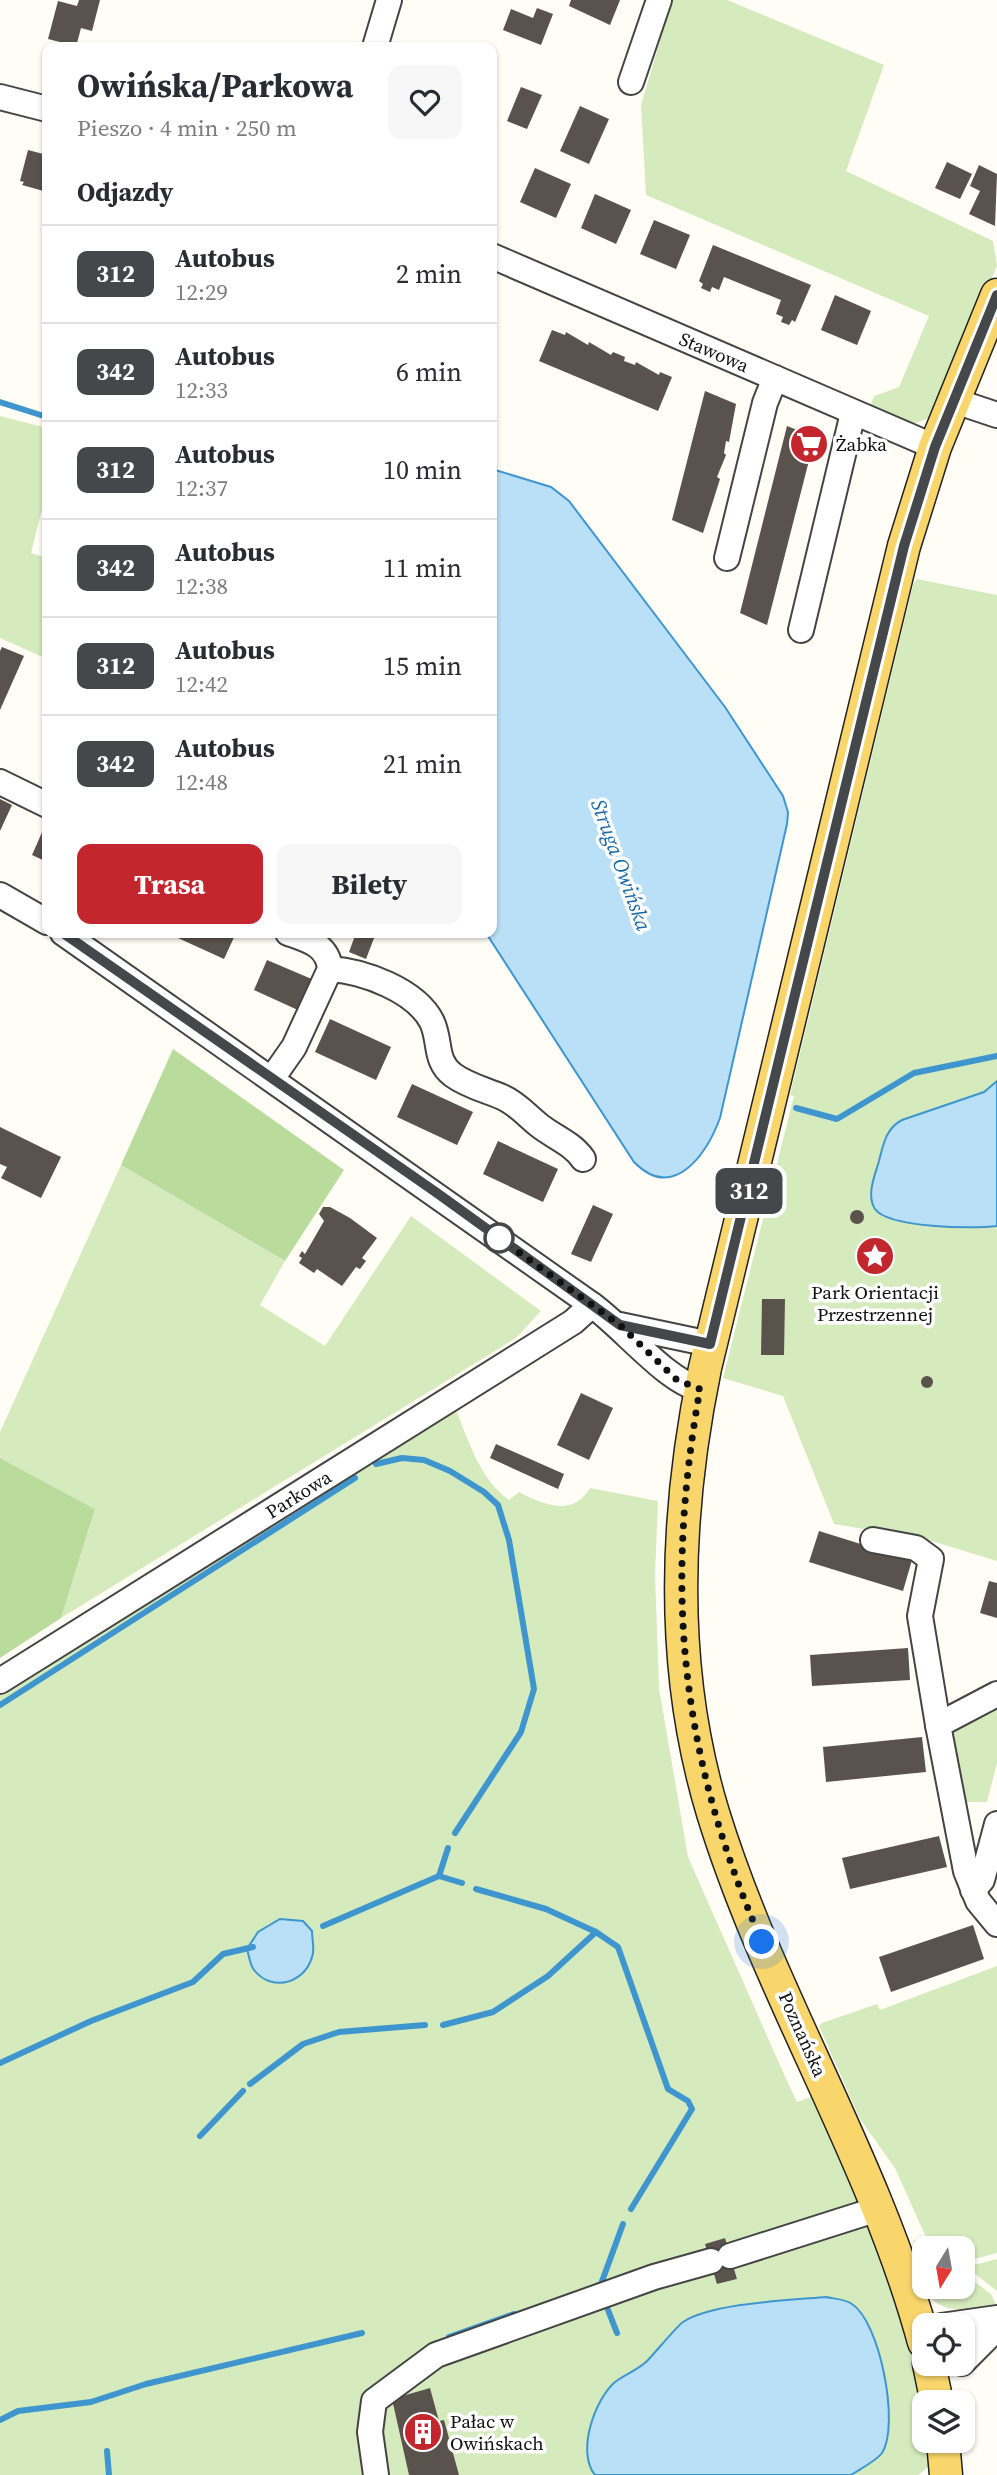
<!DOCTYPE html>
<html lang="pl">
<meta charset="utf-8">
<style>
:root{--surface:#fff;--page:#f7f7f7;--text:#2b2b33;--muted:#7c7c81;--line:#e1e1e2;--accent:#c4262e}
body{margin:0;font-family:"Source Serif 4",serif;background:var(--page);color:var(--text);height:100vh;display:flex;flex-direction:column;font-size:26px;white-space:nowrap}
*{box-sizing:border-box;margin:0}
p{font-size:23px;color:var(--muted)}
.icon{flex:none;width:38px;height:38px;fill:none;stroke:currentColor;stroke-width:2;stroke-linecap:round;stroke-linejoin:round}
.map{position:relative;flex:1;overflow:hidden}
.details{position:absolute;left:42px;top:42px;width:455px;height:896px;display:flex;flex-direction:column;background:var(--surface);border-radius:14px;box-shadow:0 2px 5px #0004}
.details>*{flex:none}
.badge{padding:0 14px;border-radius:10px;font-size:24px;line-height:46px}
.needle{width:46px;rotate:191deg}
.fabs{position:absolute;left:912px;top:2236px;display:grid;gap:14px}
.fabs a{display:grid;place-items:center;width:63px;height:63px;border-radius:14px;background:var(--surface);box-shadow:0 2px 5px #0004;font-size:35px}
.you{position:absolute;width:35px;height:35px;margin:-18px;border:5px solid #fff;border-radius:50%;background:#1a73e8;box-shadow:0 0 0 10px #1a73e833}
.map>.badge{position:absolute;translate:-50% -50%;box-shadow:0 0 0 4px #fff}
h2{padding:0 35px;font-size:26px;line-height:63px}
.round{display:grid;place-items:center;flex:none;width:74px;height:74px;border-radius:14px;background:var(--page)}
.overview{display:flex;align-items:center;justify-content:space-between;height:119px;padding:0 35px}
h1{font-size:33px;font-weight:700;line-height:52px}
.button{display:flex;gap:14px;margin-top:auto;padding:14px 35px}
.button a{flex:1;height:80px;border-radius:14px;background:var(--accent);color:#fff;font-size:28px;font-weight:700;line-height:80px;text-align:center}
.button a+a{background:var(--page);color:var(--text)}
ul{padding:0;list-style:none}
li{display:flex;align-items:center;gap:21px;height:98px;padding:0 35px;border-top:2px solid var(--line)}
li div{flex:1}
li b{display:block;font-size:26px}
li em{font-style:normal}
li .badge{min-width:77px;font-weight:700;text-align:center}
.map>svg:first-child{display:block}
</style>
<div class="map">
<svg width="997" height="2475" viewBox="0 0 997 2475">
<rect width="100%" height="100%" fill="#fffdf5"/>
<g fill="#d5ebbd">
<path d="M672,0H727L884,65L846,171L993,241L997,266L932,417L907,426L870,406L874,396L899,387L929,316L646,195L641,105Z"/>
<path d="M0,416L47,428V489L31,553L47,558V659L0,638Z"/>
<path d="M917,579L997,595V1561L925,1539L834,1524L783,1396L723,1378L794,1096L790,1095L913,585Z"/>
<path d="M121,1165L285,1261L260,1305L325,1346L411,1216L541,1311L516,1338L61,1618L95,1509L0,1458V1432Z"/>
<path d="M455,1408C469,1441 479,1478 509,1500L519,1492C544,1505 573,1517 590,1488L658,1501L655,1575L659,1688L688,1857L787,2081L797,2102L814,2096L861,2204L728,2249L725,2238L706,2244L718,2284L737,2279L733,2264L869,2219C895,2292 924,2363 924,2441H929L932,2464L918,2475H0V1694Z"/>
<path d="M997,1703V1763L987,1802H966L960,1798L950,1731Z"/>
<path d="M997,1966V2253L963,2262L962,2249H943L925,2235L895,2168L860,2119L819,2026L822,2023L877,2004L880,2010Z"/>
<path d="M914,2240L930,2249H924V2287H962L963,2273L991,2294L997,2307C930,2317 923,2302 914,2240Z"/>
<path d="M997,2259V2291L966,2267Z"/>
</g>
<g fill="#b9dc9c">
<path d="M173,1049L344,1170L285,1261L121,1165Z"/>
<path d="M0,1458L95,1509L61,1618L0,1658Z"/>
</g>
<g fill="#b9e0f7" stroke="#3f96cf" stroke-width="2">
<path d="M492,469L551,487L569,501L725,707L783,796L788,812L787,824L720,1118C707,1153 674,1203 634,1162L486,933H492Z"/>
<path d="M997,1081V1226C974,1229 888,1228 875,1209C866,1195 875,1175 879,1161C883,1145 886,1128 902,1120L984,1092Z"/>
<path d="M280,1919L303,1921L312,1931C312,1938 314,1946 313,1953C308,1982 273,1994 254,1970C250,1965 249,1956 247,1949L258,1932Z"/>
<path d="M826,2297C835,2299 845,2299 852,2304C880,2322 900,2425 882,2453C876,2461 860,2469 851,2475H595C576,2452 595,2399 615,2382C625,2374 638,2370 647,2361C655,2353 676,2327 683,2322C712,2303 791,2300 826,2297Z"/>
</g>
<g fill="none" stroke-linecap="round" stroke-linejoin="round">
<g stroke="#3f96cf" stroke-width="6">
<path d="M0,402L47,417"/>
<path d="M796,1108L837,1119L914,1073L997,1056"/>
<path d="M376,1464L402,1458L424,1460L450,1471L484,1492L498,1505L509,1540L534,1689L521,1732L455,1833"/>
<path d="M0,1705L355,1478"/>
<path d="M439,1876L448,1848"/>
<path d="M476,1889L546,1909L596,1932L618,1947L668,2089L688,2101L692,2109L631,2209"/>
<path d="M323,1926L439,1876L462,1883"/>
<path d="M443,2025L493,2012L548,1976L596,1932"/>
<path d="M0,2063L91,2021L193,1982L223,1954L253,1947"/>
<path d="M250,2084L303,2044L339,2032L425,2025"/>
<path d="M200,2136L243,2091"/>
<path d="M597,2286L601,2284L623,2224"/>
<path d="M608,2310L617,2333"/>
<path d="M449,2337L514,2314"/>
<path d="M0,2420L18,2411L91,2402L146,2384L362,2333"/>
<path d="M107,2451L109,2475"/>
</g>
</g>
<g fill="#5a524d">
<path d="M79,0H100L92,31L81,28L76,47H63L64,43L48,39L58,1L77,6Z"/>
<path d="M571,0H620L610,25L569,6Z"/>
<path d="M537,8L553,14L541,45L503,30L511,9L533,18Z"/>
<path d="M521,87L542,95L527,129L507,121Z"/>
<path d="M580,106L609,119L589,164L560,151Z"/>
<path d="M28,150L47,155V192L22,185L24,182L20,181Z"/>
<path d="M947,162L972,174L960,199L935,188Z"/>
<path d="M979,165L997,174L995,226L969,214L980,191L970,186Z"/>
<path d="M535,168L571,184L556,218L520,202Z"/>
<path d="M595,194L631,210L616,244L581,228Z"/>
<path d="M654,220L690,235L676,269L640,254Z"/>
<path d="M713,245L811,285L795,322L792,320L789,325L781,322L783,317L776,314L781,300L724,277L719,290L712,287L710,292L701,288L703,284L699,281Z"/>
<path d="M835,295L871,311L857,345L821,330Z"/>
<path d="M552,330L565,335L566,332L588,345L589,342L611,355L613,352L625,357L624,361L635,365L636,362L659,375L660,372L672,377L658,411L539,361Z"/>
<path d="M705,391L736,404L729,442L726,441L724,453L726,455L717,477L720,479L703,533L672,520Z"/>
<path d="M787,426L815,437L767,625L740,613Z"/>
<path d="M2,647L24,656L0,710V651Z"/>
<path d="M0,799L12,805L0,831Z"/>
<path d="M47,821V862L32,855Z"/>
<path d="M181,933H236L224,959L178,938Z"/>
<path d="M356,933H376L366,959L349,952Z"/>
<path d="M267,960L314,980L300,1011L254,990Z"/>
<path d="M330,1019L391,1047L376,1080L315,1052Z"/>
<path d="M412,1084L473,1112L457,1145L397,1117Z"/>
<path d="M0,1127L61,1157L41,1198L1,1178L7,1167L0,1164Z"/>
<path d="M498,1141L558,1169L543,1202L483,1174Z"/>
<path d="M593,1205L613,1214L591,1262L571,1254Z"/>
<path d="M323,1207H330L350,1218L377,1238L362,1258L366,1261L360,1269L356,1267L342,1286L317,1269L314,1273L299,1263L302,1258L299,1256L302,1251L305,1254L324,1221L319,1214Z"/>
<circle cx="857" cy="1217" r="7"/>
<path d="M762,1299H785L784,1355H761Z"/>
<circle cx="927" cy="1382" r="6"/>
<path d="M581,1393L613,1408L589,1460L557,1445Z"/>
<path d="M496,1444L564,1474L558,1489L490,1458Z"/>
<path d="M819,1531L912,1560L903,1591L809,1562Z"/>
<path d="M989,1581L997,1583V1618L980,1613Z"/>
<path d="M908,1648L910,1680L812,1686L810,1655Z"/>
<path d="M922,1737L926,1772L826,1782L823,1747Z"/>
<path d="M939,1836L947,1867L850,1889L842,1858Z"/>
<path d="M973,1925L984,1959L891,1992L879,1957Z"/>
<path d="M725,2238L737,2279L717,2284L705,2244Z"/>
<path d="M430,2388L439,2421L444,2420L459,2475H409L392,2399Z"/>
</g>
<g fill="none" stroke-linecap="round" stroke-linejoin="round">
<defs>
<g id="minor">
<path d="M375,47L389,0"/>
<path d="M631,82L659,0"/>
<path d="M0,97L47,109"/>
<path id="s1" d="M492,256L935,447"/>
<path d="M952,400L997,415"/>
<path d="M727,558L765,403L775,378"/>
<path d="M801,630L853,413"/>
<path d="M0,782L47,805"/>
<path d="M0,895L47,922"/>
<path d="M63,933L592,1305C624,1328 666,1381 700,1389"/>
<path d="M330,969C363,971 416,990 432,1022C441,1041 434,1061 453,1075C468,1086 486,1090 502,1097C518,1104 527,1116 540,1126C554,1137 572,1143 583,1159"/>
<path d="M273,1077L294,1047L330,969C328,945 308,940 288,933"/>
<path d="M620,1325L710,1344"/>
<path d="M873,1540L916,1548L931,1559L920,1616L938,1725L966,1871L978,1901L997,1924"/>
<path id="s2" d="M0,1681L573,1322L592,1305"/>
<path d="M938,1725L997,1694"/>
<path d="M973,1890L982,1880L997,1824"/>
<path d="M730,2256L878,2209"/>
<path d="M941,2326L997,2318"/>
<path d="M962,2363L997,2328"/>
<path d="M376,2475L370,2432L374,2401L436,2355L654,2277L711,2261"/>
</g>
<g id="major">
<path d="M924,2342C874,2158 769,1995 713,1813C669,1669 675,1514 705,1368L904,546L935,447L997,295"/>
<path d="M929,2364L937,2403"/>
<path d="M943,2441L946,2475"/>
</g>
</defs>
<use href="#minor" stroke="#444" stroke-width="28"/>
<use href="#major" stroke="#222" stroke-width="35"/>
<use href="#minor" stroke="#fff" stroke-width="24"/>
<use href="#major" stroke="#f9d66b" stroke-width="32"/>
</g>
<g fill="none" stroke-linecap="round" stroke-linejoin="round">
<defs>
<path id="line" d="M63,933L437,1193L620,1325L710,1344L904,546L935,447L997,295"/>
</defs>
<use href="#line" stroke="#fff" stroke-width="16"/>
<use href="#line" stroke="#45484a" stroke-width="10"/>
<path stroke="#111" stroke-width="7" stroke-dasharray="0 12.6" d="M499,1238L620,1325L677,1380L700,1389C664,1590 680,1754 762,1942"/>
</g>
<defs>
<symbol id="supermarket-disc" viewBox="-11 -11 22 22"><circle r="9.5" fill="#c4262e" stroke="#fff"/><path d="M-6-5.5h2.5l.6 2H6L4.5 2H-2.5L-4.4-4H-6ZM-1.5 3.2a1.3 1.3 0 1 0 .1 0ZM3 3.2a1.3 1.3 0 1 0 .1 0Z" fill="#fff"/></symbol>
<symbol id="sight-disc" viewBox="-11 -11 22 22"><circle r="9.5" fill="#c4262e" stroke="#fff"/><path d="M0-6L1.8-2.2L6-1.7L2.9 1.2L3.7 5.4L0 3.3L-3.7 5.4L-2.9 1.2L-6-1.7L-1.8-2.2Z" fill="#fff"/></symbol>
<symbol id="building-disc" viewBox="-11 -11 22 22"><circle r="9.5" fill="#c4262e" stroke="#fff"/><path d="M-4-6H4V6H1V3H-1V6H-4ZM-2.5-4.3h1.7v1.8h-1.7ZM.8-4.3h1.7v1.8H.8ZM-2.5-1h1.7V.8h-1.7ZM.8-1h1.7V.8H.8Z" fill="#fff"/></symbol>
</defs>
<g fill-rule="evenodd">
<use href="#supermarket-disc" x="787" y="422" width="44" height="44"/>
<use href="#sight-disc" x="853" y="1234" width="44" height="44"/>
<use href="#building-disc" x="401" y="2410" width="44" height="44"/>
</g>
<circle fill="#fff" stroke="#45484a" stroke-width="3.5" cx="499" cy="1238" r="14"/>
<g text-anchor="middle" stroke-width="7" stroke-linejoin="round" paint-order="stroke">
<g font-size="19" fill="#111" stroke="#fff">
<text dy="7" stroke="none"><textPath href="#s1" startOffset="242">Stawowa</textPath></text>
<text dy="7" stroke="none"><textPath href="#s2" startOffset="352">Parkowa</textPath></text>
<text transform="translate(803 2034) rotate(66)" y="7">Poznańska</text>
</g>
<g font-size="19" fill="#111" stroke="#fff" text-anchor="start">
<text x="836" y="451">Żabka</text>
<text x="875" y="1299" text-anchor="middle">Park Orientacji<tspan x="875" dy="22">Przestrzennej</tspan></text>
<text x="450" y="2428">Pałac w<tspan x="450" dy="22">Owińskach</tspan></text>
</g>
<g font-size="21" font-style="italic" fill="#1768a6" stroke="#fff">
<text transform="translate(621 865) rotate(70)" y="7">Struga Owińska</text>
</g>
</g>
</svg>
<div class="fabs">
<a><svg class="needle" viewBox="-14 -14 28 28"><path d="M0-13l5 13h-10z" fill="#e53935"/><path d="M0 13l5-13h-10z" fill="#7c7c81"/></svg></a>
<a><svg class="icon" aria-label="locate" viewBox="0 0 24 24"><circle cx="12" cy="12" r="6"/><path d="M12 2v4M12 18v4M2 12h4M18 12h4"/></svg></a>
<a><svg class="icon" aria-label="layers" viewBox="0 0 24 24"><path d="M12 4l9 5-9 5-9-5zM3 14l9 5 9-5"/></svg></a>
</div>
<div class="you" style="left:762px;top:1942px"></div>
<b class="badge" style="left:749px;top:1191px;background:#45484a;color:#fff">312</b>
<section class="details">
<div class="overview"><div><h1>Owińska/Parkowa</h1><p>Pieszo · 4 min · 250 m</p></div><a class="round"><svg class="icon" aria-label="heart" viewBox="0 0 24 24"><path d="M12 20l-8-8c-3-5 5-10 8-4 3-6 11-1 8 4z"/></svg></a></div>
<h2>Odjazdy</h2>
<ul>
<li><span class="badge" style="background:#45484a;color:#fff">312</span><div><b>Autobus</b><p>12:29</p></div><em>2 min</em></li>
<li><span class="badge" style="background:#45484a;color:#fff">342</span><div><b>Autobus</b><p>12:33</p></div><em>6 min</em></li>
<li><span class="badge" style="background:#45484a;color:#fff">312</span><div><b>Autobus</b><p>12:37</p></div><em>10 min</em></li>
<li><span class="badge" style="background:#45484a;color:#fff">342</span><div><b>Autobus</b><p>12:38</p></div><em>11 min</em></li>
<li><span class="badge" style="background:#45484a;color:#fff">312</span><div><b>Autobus</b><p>12:42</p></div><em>15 min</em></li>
<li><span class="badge" style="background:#45484a;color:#fff">342</span><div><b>Autobus</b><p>12:48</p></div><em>21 min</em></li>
</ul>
<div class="button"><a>Trasa</a><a>Bilety</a></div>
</section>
</div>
